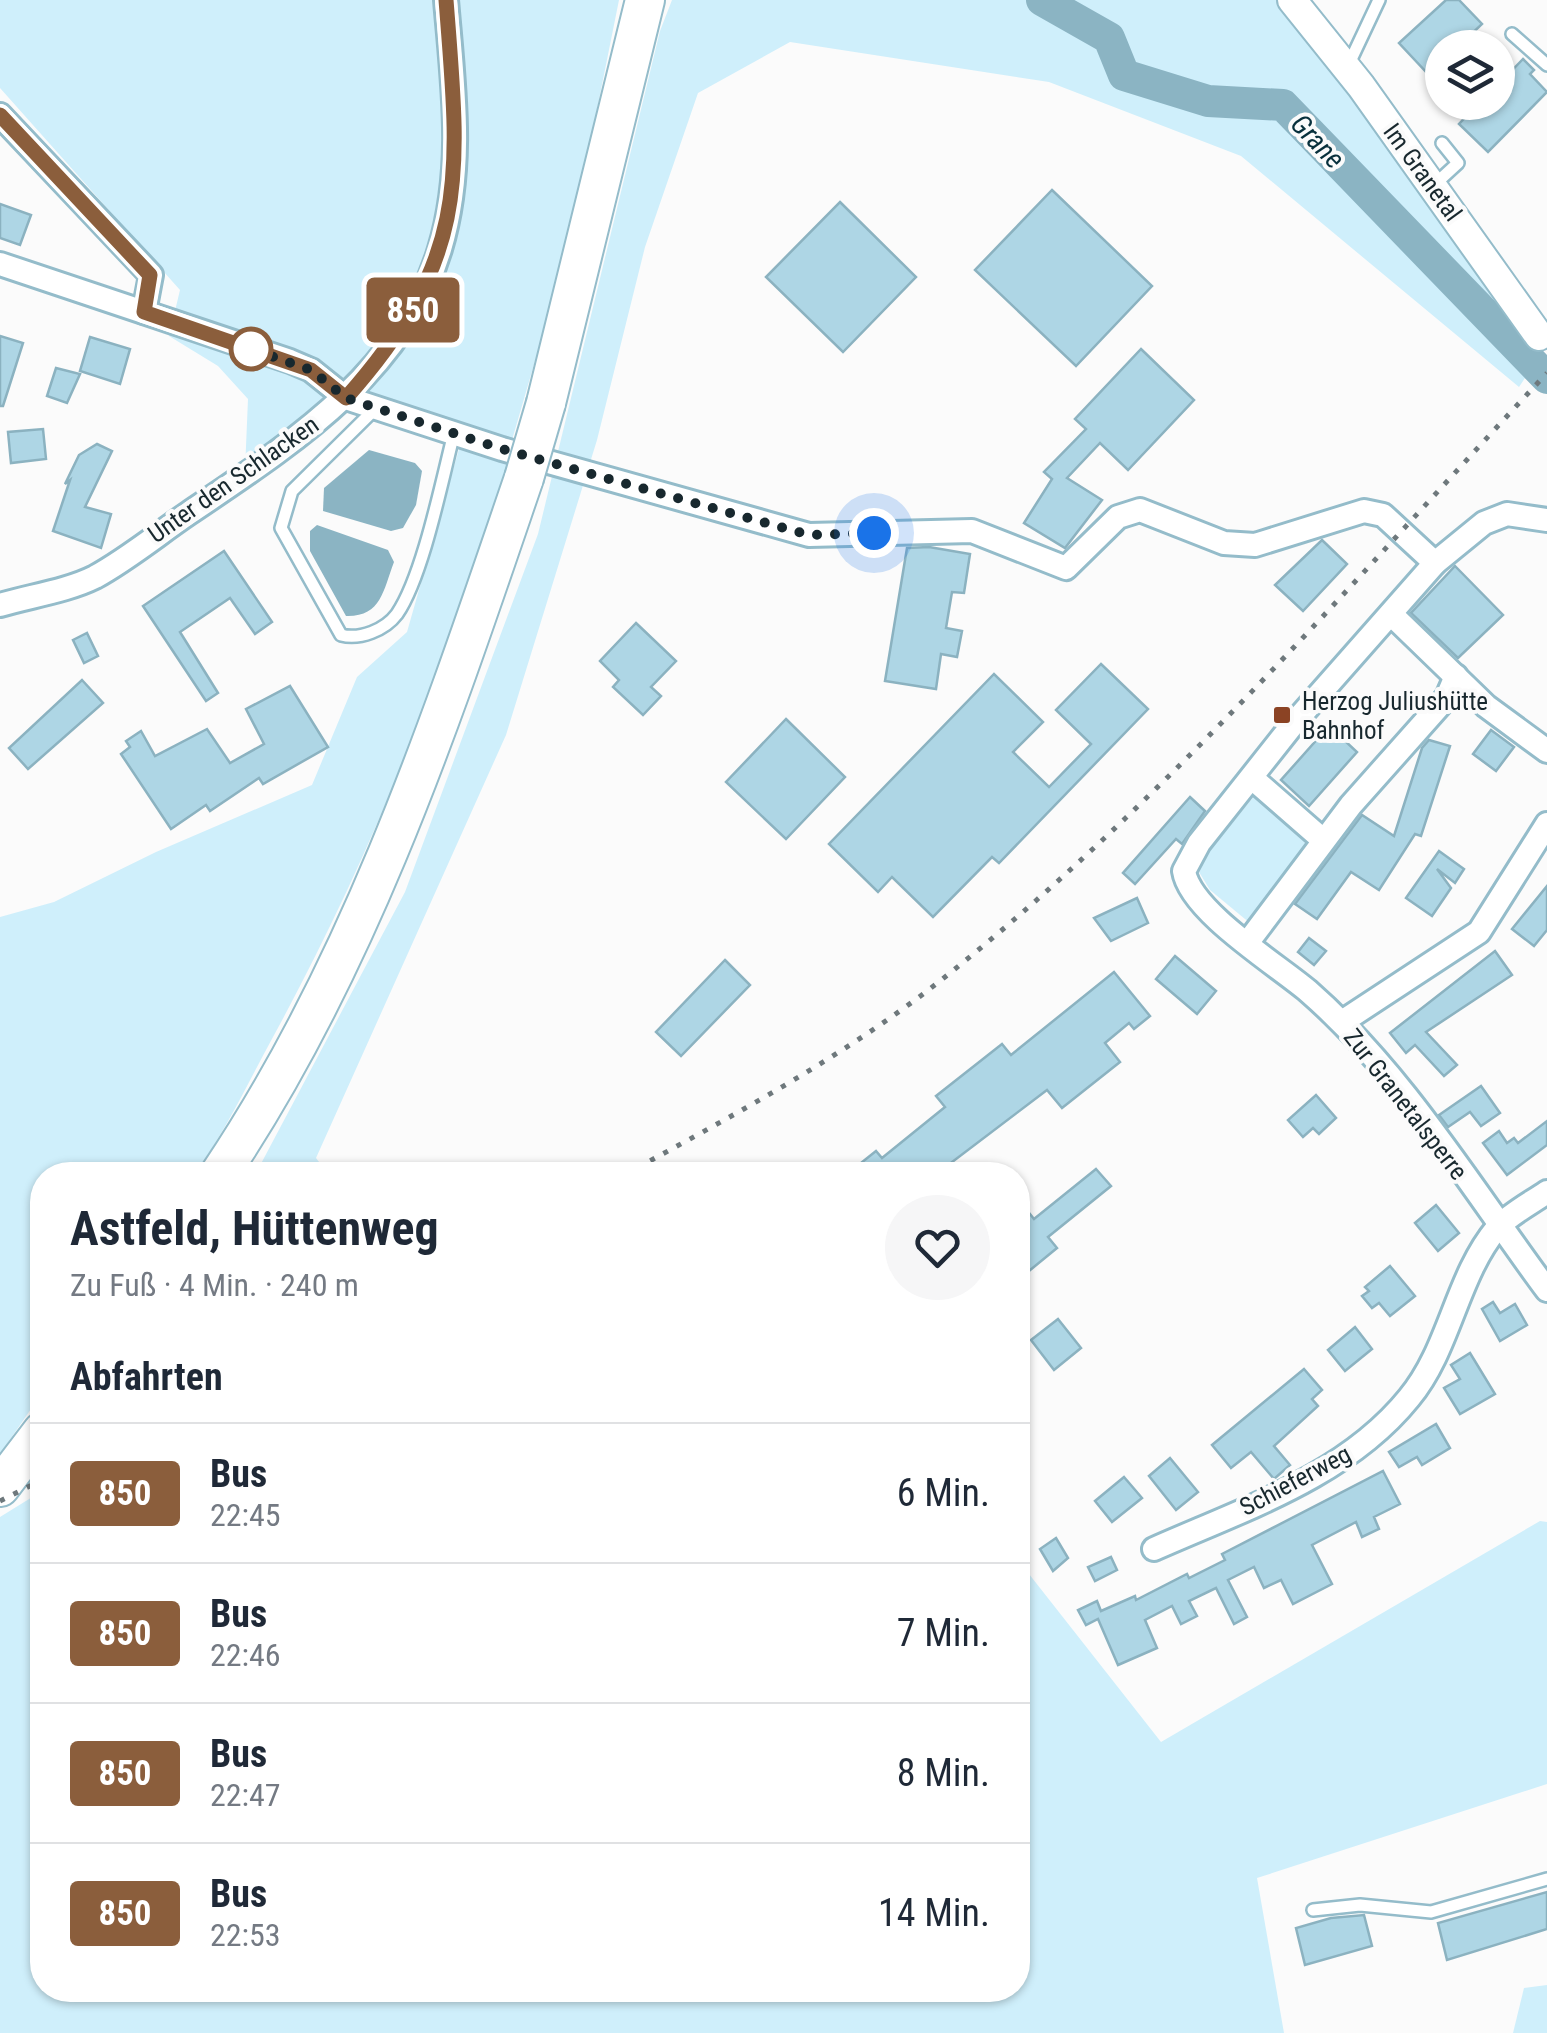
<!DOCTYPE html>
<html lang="de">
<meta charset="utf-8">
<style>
:root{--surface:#fff;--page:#f6f6f7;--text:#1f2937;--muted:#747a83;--line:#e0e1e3}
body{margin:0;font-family:"Roboto Condensed",sans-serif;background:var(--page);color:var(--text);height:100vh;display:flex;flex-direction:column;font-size:38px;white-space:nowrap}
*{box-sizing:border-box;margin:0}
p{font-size:32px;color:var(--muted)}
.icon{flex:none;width:55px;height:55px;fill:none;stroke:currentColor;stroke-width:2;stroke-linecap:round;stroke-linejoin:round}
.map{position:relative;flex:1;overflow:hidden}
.panel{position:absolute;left:30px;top:1162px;width:1000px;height:840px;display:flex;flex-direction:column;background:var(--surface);border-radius:40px;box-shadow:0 2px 8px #0004}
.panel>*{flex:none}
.badge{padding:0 20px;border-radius:8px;font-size:35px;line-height:65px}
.buttons{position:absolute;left:1425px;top:30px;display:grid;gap:20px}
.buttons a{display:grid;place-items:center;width:90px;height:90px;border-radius:50%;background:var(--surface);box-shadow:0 2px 8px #0004;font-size:50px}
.you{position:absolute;width:50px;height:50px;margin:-25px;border:8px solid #fff;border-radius:50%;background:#1a73e8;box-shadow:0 0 0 15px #1a73e833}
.map>.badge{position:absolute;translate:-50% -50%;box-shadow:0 0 0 5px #fff}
h2{padding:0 40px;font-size:38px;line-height:90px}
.round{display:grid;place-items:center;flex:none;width:105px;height:105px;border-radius:52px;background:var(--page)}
.headline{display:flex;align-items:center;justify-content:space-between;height:170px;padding:0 40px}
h1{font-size:48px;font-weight:700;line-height:75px}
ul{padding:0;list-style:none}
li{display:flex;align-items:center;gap:30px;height:140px;padding:0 40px;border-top:2px solid var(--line)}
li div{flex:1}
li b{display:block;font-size:38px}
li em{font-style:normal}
li .badge{min-width:110px;font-weight:700;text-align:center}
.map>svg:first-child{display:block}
</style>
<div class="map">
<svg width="1547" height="2033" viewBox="0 0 1547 2033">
<rect width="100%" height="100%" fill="#fbfbfb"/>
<g fill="#cfeffb">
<path d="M0,0H619L572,234L512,440L345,387L245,470L248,399L218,366L169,336L180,290L0,88Z"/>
<path d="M672,0H1276L1353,93L1539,357L1519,387L1241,156L1049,82L790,42L698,93L645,247L597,440L506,735L316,1158L329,1175H255L405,892L538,534L660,31Z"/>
<path d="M459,449L509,462C448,661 373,854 273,1037C248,1083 225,1132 194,1175H42V1393L0,1454V917L54,902L156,852L312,785L357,677L407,632Z"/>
<path d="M1255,795L1312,842L1251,924L1210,890L1199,872L1205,856Z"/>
<path d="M42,1491V1990H1018V1560L1161,1742L1540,1521L1547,1522V1784L1257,1878L1284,2033H0V1517Z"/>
<path d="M1547,1985V2033H1513L1524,1988Z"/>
</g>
<g fill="#8bb4c3">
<path d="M369,450L415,463L422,471L416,505L403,528L391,531L323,511L324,488Z"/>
<path d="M317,525L388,550L394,562C383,591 381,617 346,616L310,551V531Z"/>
</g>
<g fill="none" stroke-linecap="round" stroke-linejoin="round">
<path stroke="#8bb4c3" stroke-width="32" d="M1042,0L1109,38L1124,75L1208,101L1283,105L1547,378"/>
</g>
<g fill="#aed6e5" stroke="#8bb2c0" stroke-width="2.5">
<path d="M1446,0H1459L1482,24L1457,48H1442V61L1428,74L1399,43Z"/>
<path d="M1523,59L1534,70L1530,74L1547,92L1488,152L1459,124L1480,102H1498V85Z"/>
<path d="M1052,190L1152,286L1076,366L975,270Z"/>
<path d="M840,202L916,277L843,352L766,277Z"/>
<path d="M0,204L31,215L20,245L0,238Z"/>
<path d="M0,336L23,343L3,406H0Z"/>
<path d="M90,337L130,349L120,384L80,371Z"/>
<path d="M1141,349L1194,400L1128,470L1100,443L1067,478L1102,500L1065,548L1024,523L1052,479L1044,472L1086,429L1075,419Z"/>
<path d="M56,368L80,374L67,403L47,396Z"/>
<path d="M43,429L46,459L11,463L8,432Z"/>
<path d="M97,444L112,451L85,507L111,514L101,548L53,531L70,480L65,484L79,455Z"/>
<path d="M1322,540L1347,564L1303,611L1275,585Z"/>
<path d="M929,547L970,554L964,593L952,592L946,628L962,631L957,657L941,654L936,689L885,681L907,548Z"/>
<path d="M224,551L272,622L255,634L230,598L180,632L218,693L206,701L143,606Z"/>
<path d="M1455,566L1503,615L1458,658L1411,613Z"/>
<path d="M636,623L676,661L651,687L661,696L643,715L613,687L619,680L600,661Z"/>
<path d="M87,633L98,656L84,663L73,640Z"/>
<path d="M1101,664L1148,709L999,863L992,857L933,917L892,877L878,892L829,844L994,674L1043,722L1013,752L1049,787L1091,744L1056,710Z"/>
<path d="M82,680L103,703L28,769L9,748Z"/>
<path d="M290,686L328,747L263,784L259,778L210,811L206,805L171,829L121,754L130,747L126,741L141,731L155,756L207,729L230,763L264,744L246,709Z"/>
<path d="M786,719L845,777L786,839L726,782Z"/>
<path d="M1329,726L1357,752L1309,806L1281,780Z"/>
<path d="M1491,730L1514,747L1496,771L1473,754Z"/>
<path d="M1429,740L1450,746L1421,836L1415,834L1379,890L1351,872L1317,919L1295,904L1362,815L1394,836L1422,748Z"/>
<path d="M1190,797L1205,811L1182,844L1176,839L1135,884L1123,873Z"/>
<path d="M1439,851L1464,869L1455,883L1437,869L1451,888L1432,916L1406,898Z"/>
<path d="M1547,886V930L1534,946L1512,929Z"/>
<path d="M1137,898L1148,923L1111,941L1094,918Z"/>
<path d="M1309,938L1326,951L1314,965L1298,952Z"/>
<path d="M1495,951L1512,975L1426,1032L1457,1065L1444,1076L1415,1045L1406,1053L1390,1033Z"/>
<path d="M1175,956L1216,991L1197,1014L1156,979Z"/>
<path d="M725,960L750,985L681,1056L656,1032Z"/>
<path d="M1114,972L1150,1016L1134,1029L1129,1023L1105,1043L1120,1062L1062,1108L1047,1090L935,1175H846L876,1151L882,1158L945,1107L936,1096L1002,1044L1011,1055Z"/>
<path d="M1481,1086L1500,1113L1481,1126L1470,1112L1448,1127L1439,1115Z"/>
<path d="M1316,1095L1336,1118L1319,1134L1313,1128L1303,1137L1288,1120Z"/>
<path d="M1547,1121V1145L1507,1175L1483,1143L1499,1131L1507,1143L1514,1138L1518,1143Z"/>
<path d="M1096,1169L1111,1186L1048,1237L1057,1248L1018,1280V1199L1034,1219Z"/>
<path d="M1436,1205L1459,1233L1438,1251L1415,1223Z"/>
<path d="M1390,1266L1415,1296L1390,1316L1379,1303L1372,1308L1362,1296L1369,1291L1365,1287Z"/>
<path d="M1493,1302L1500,1313L1515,1304L1527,1325L1500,1341L1482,1309Z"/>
<path d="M1058,1319L1081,1348L1054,1370L1031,1340Z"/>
<path d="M1355,1327L1372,1349L1345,1371L1328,1350Z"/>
<path d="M1470,1353L1495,1394L1460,1414L1444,1388L1460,1379L1451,1365Z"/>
<path d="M1304,1369L1322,1390L1312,1399L1318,1406L1274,1446L1290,1465L1274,1479L1251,1452L1231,1468L1212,1445Z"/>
<path d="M1436,1424L1450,1448L1422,1465L1417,1457L1399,1467L1389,1452Z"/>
<path d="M1170,1458L1198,1492L1176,1510L1149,1476Z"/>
<path d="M1383,1471L1400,1504L1374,1517L1379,1529L1362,1537L1356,1522L1312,1545L1332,1584L1293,1604L1281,1580L1264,1588L1254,1567L1228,1580L1247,1617L1234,1624L1216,1588L1189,1601L1197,1616L1181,1624L1172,1606L1145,1620L1157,1648L1118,1665L1098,1619L1086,1625L1078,1610L1097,1601L1101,1611L1135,1596L1136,1600L1187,1574L1189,1578L1225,1560L1222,1554Z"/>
<path d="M1124,1477L1142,1498L1112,1522L1095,1501Z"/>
<path d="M1056,1538L1068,1558L1053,1571L1040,1549Z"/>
<path d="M1111,1557L1117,1570L1095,1581L1088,1567Z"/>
<path d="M1547,1892V1929L1447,1960L1438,1923Z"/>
<path d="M1364,1915L1372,1946L1305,1965L1296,1928L1331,1918Z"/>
</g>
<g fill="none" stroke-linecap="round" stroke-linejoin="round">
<defs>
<g id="service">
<path d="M1512,34L1547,65"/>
<path d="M1347,68L1379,0"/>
<path d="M1433,186L1458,163L1442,143"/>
<path d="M376,408L292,491L281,528L341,635C360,640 385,630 397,614C423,576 442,480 454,433"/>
<path d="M1313,1910L1360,1905L1431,1912L1547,1879"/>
</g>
<g id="minor">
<path d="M0,115L151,275L144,312"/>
<path d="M0,264L290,361L311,370L346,398L502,449L809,535L972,531L1066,568L1118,517L1140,510L1224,543L1255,545L1364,511L1383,515L1435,563"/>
<path d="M1547,520L1507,514L1484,523L1435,563L1294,723L1199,843L1184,871C1190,911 1276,964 1308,991C1403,1074 1472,1189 1547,1290"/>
<path d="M0,605C30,596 67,591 95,577C128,559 158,534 189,513C291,444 403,373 440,249C465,166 453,84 446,0"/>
<path d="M1391,614L1486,706L1547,751"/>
<path d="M1252,778L1323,840"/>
<path d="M1248,942L1351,805L1447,697L1456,676"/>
<path d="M1342,1022L1479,932L1547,824"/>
<path d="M1154,1549C1244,1509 1346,1476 1409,1398C1450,1349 1456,1277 1497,1228C1510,1214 1531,1203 1547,1192"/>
</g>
<path id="tertiary" d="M1292,0L1361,86L1539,336"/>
<g id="trunk">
<path d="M546,403L645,0"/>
<path d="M219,1175C362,963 442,718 524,478"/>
<path d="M0,1487L42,1432"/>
</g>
</defs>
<use href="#service" stroke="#94bcca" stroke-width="16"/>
<use href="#minor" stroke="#94bcca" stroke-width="28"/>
<use href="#tertiary" stroke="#94bcca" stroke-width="32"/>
<use href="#trunk" stroke="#94bcca" stroke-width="42"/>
<use href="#service" stroke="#fff" stroke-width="11"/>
<use href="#minor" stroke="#fff" stroke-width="22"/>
<use href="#tertiary" stroke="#fff" stroke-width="28"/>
<use href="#trunk" stroke="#fff" stroke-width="38"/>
<g stroke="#6e787c" stroke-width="5" stroke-dasharray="5 10" stroke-linecap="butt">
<path d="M624,1175C734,1115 847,1055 945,977C1168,799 1353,581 1547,373"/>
<path d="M0,1501L42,1480"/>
</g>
<defs>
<path id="trunk-bridge" d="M524,478L546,403"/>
</defs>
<use href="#trunk-bridge" stroke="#94bcca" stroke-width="42" stroke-linecap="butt"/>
<use href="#trunk-bridge" stroke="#fff" stroke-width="38"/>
</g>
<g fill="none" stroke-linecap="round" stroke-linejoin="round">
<defs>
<path id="line" d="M0,115L150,275L144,312L311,370L346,398C471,257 460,177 446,0"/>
</defs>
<use href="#line" stroke="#fff" stroke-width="22"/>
<use href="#line" stroke="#8b5e3c" stroke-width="15"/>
<path stroke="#18282e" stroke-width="10" stroke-dasharray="0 18" d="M251,349L245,347L311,370L346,398L502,449L809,535L874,533"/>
</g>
<circle fill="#fff" stroke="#8b5e3c" stroke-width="5" cx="251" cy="349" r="20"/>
<rect fill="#8b4324" stroke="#fbfbfb" stroke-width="4" x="1272" y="705" width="20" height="20" rx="5"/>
<g text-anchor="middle" stroke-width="8" stroke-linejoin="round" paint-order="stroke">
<g font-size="25" fill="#18282e" stroke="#fbfbfb">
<text transform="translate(1423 172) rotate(54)" y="9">Im Granetal</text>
<text transform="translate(233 479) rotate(-35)" y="9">Unter den Schlacken</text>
<text transform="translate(1406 1104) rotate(52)" y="9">Zur Granetalsperre</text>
<text transform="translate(1295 1480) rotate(-28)" y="9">Schieferweg</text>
</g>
<g font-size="25" fill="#18282e" stroke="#fbfbfb" text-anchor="start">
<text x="1302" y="710">Herzog Juliushütte<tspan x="1302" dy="29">Bahnhof</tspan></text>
</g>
<g font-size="28" font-style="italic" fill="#08303c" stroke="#fbfbfb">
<text transform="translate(1318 141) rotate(46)" y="10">Grane</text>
</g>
</g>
</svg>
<div class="buttons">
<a><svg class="icon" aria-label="layers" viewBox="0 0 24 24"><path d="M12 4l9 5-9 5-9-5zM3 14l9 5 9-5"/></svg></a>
</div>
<div class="you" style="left:874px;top:533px"></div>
<b class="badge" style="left:413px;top:310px;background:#8b5e3c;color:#fff">850</b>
<section class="panel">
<div class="headline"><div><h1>Astfeld, Hüttenweg</h1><p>Zu Fuß · 4 Min. · 240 m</p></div><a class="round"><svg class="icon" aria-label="heart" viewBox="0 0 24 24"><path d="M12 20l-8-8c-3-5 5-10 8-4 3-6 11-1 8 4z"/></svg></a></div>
<h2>Abfahrten</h2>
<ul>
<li><span class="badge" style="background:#8b5e3c;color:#fff">850</span><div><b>Bus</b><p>22:45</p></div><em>6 Min.</em></li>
<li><span class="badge" style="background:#8b5e3c;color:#fff">850</span><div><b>Bus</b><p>22:46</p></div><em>7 Min.</em></li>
<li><span class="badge" style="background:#8b5e3c;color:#fff">850</span><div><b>Bus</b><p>22:47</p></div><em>8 Min.</em></li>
<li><span class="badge" style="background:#8b5e3c;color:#fff">850</span><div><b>Bus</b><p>22:53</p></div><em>14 Min.</em></li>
</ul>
</section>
</div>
